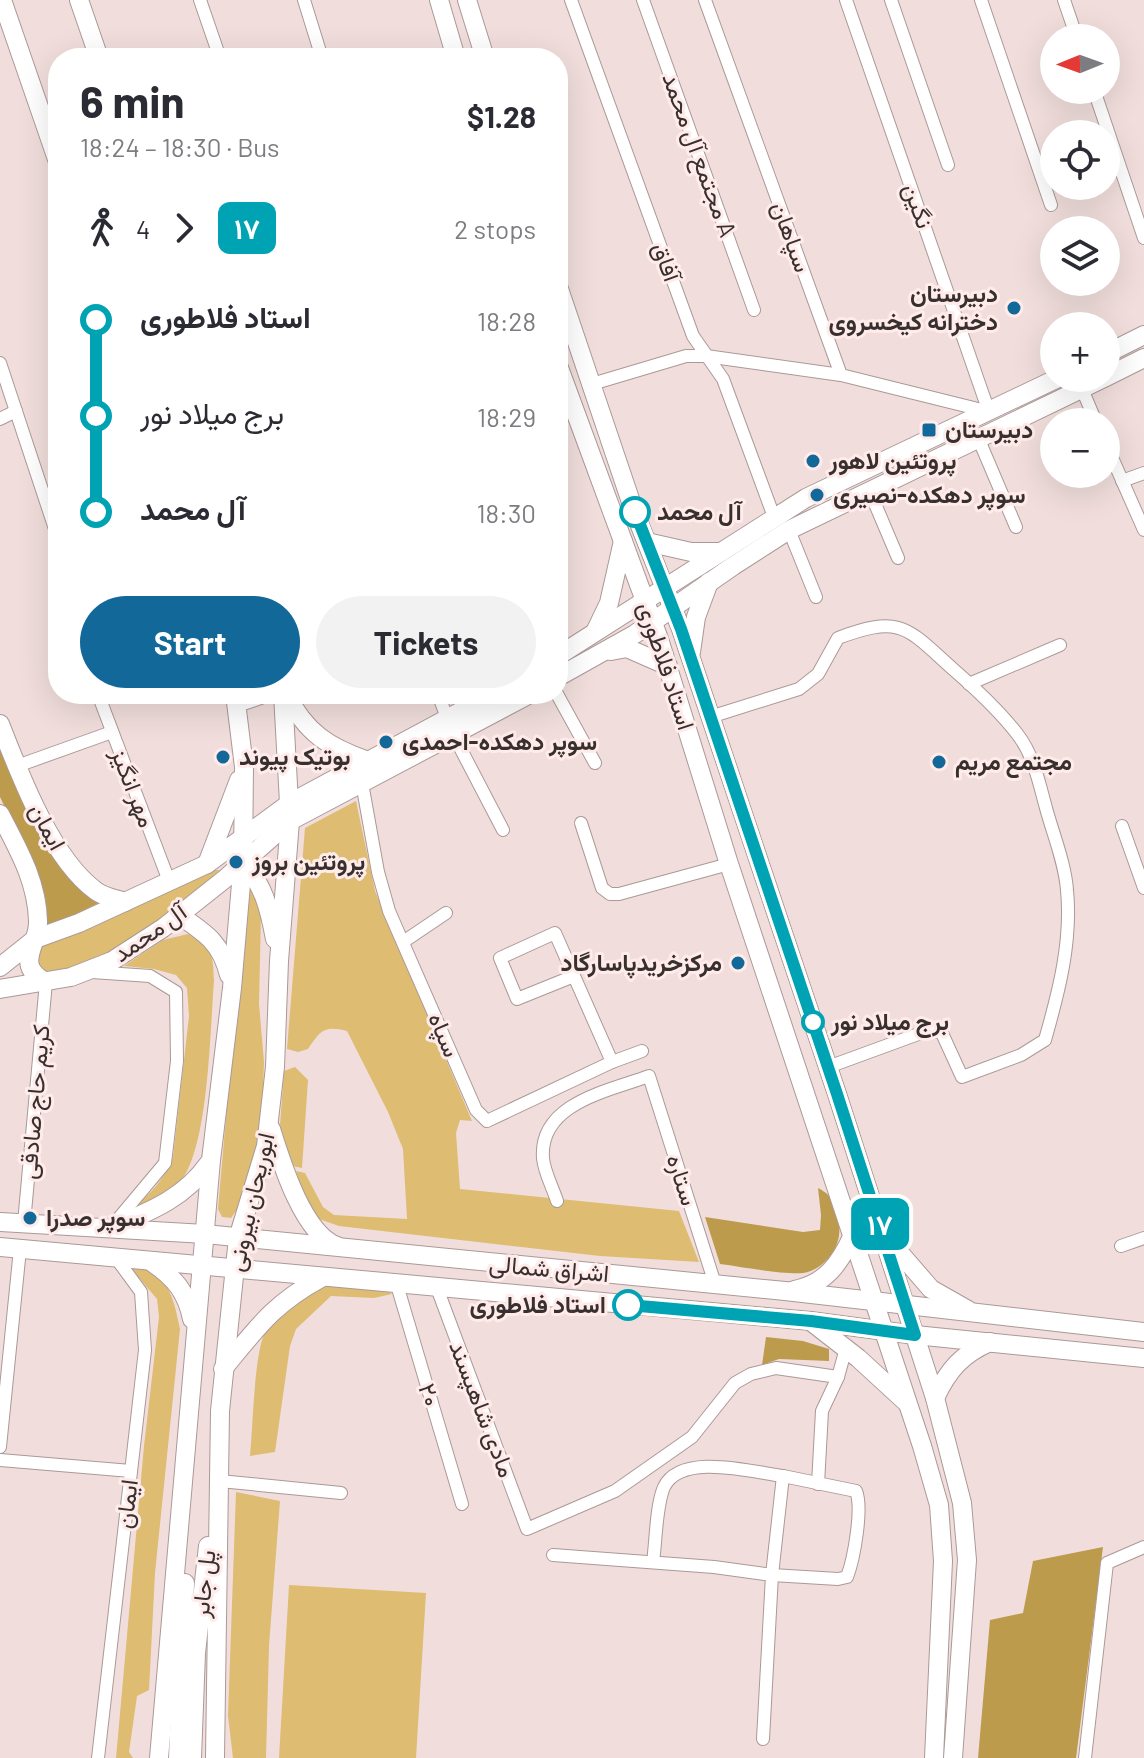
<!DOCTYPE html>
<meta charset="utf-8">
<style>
:root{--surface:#fff;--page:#f2f2f3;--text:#2b2b33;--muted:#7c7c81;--accent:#126899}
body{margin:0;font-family:Barlow,Vazirmatn,sans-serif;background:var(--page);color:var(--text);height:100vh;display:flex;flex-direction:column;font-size:30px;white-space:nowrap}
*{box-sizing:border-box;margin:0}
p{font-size:26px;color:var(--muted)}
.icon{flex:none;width:44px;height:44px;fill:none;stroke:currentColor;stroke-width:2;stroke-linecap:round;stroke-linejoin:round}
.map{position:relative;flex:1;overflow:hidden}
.sheet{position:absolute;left:48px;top:48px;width:520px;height:656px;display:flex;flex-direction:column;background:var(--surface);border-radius:32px;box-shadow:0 8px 32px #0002}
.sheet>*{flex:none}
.badge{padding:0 16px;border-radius:12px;font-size:28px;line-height:52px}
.needle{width:52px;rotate:269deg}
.tools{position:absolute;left:1040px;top:24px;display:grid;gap:16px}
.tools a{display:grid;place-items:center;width:80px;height:80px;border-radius:50%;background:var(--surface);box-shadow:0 8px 32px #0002;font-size:40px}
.map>.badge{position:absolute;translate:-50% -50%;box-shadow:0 0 0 4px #fff}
.legs{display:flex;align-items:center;gap:12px;height:88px;padding:0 32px;font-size:26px}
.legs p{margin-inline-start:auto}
.summary{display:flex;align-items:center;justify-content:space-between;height:136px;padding:0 32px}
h1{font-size:44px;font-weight:700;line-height:60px}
.action{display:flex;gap:16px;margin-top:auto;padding:16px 32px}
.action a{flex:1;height:92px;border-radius:48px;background:var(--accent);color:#fff;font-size:32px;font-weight:700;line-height:92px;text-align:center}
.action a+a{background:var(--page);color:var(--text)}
ul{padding:0 32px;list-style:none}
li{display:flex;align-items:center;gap:28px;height:96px;font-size:30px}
li i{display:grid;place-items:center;width:12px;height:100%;margin:0 10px;background:currentColor}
li i::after{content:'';width:20px;height:20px;margin:-10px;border:6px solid;border-radius:50%;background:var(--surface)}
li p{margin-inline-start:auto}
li:first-child i{background:linear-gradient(#0000 50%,currentColor 0)}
li:last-child i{background:linear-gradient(currentColor 50%,#0000 0)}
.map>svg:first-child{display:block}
</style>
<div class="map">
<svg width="1144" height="1758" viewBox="0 0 1144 1758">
<rect width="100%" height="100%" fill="#f1dedc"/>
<g fill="#debc71">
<path d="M356,801L375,891L472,1121L460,1120L456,1133L460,1189L679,1211L699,1262L600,1256L339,1226L319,1219L304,1196L296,1171L305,1173L323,1207L334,1215L407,1219L403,1149L388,1112L347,1031C324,1025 320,1031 308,1049L298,1052L287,1049L305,828Z"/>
<path d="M207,870H220L137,938L101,962L47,977L39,967L36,952L41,942Z"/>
<path d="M247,878L261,913L259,1004L264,1062L262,1125L238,1208L231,1218L222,1217L218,1209Z"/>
<path d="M188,934C213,946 213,955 214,981C210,1029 209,1145 181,1181C169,1197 151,1202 133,1208C152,1193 164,1179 173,1157L189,1016L187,988L176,975L154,969L124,966L163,940Z"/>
<path d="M295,1067L308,1080L302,1168L292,1166L280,1125L284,1071Z"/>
<path d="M129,1266C168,1271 173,1295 180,1329L155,1573L149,1690L137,1696L129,1752L133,1758H116L144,1446L159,1317L157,1299Z"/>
<path d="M330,1284L384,1289L392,1294L374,1298L331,1296L296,1329L290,1346L275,1452L250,1456C253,1427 254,1355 265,1332C273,1316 314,1289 330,1284Z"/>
<path d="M236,1492L280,1501L269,1646L266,1758H233L228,1716Z"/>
<path d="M289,1585L426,1593L416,1758H279Z"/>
</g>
<g fill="#bd9b4c">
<path d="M0,737L15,775L103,901L47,928L46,901L38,875L0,797Z"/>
<path d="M818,1188C834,1196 837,1207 839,1224C842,1245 828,1265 808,1272C794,1277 737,1266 720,1264L705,1217L803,1232L820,1230L821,1215Z"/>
<path d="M766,1337L803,1341L829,1349V1361L779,1359L762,1365Z"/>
<path d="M1103,1547L1076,1758H978L990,1620L1023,1613L1033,1561Z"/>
</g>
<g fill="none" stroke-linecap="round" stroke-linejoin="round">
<defs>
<g id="street">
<path d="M200,0L220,58"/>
<path d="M304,0L322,58"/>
<path d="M571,0L693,336L723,379L774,517"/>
<path d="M643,0L754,310"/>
<path d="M705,0L841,375L986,411"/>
<path d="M846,0L989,412"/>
<path d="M891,0L948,165"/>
<path d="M981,0L1051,205"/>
<path d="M1064,0L1077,38"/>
<path d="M1094,90L1144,238"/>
<path d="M0,363L58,538"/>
<path d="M592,384L686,356H706L841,375"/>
<path d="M1082,389L1096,422"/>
<path d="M0,419L16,411"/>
<path d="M979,440L1016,527"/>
<path d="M1106,444L1144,530"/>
<path d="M1122,481L1144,473"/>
<path d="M870,492L898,558"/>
<path d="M789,530L816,597"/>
<path d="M969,684L1060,645"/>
<path d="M98,694L169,881"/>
<path d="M438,694L454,736L503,830"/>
<path d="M557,694L595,763"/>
<path d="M710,717L799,689L818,674L838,638C902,614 907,628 954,670C977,690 999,710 1018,735C1034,756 1039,783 1046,808C1053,834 1065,863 1067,890C1072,941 1059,991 1045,1040L1021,1055L962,1077L941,1031L921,1033L828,1067"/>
<path d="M17,766L112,732"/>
<path d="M362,783L378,872L389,911L476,1110L487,1121L612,1062L642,1051"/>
<path d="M581,823L602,888L610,894H619L729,864"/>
<path d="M1122,826L1144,888"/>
<path d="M403,942L446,913"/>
<path d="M92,972L150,976L176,992L177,1061L165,1163L113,1225"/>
<path d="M574,976L517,999L500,958L555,933L612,1062"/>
<path d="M557,1201C553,1188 544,1172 543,1158C539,1103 609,1091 649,1076L715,1284"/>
<path d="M24,1223L46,982"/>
<path d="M1121,1246L1144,1238"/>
<path d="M397,1285L462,1504"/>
<path d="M437,1288L527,1529L615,1491L692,1437L735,1383L751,1374L776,1368L838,1377"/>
<path d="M0,1447L20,1249"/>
<path d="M0,1460L131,1471"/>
<path d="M783,1476L856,1491C863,1508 854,1559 847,1577L838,1579L772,1575Z"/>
<path d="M220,1481L341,1493"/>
<path d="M818,1484L822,1411L838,1377L846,1348"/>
<path d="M553,1555L714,1567L772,1575L763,1739"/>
<path d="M653,1562C656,1541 656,1505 664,1487C681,1452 752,1472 783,1476"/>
<path d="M98,1758L145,1350L141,1292L116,1258"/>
<path d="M1085,1758L1107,1563L1144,1547"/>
</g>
<g id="secondary">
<path d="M2,0L58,162"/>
<path d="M79,0L99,58"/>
<path d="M439,0L456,58"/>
<path d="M467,0L485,58"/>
<path d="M558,286L633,508L681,629L837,1094L935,1398L962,1503L967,1560L953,1758"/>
<path d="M1106,354L1144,335"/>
<path d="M558,365L659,639L729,864L922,1446L939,1505L943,1561L934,1758"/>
<path d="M1106,377L1144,358"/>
<path d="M647,542L691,552H718"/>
<path d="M596,630L609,603L623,541"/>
<path d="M611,651L627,648L668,666"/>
<path d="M691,652L696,617L709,582"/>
<path d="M558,656L806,498L1058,378"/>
<path d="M558,677L635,634L733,566L789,530L1104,378"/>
<path d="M286,694C306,733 328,747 368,761"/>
<path d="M237,703L263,694"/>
<path d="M0,724C20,775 51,858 96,891C104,897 116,899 125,902"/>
<path d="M0,814C18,849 37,881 38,921C39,945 13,965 46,982"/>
<path d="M243,861C264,887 269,907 275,939"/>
<path d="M207,864L239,780"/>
<path d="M179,915C205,933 221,942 229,975"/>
<path d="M0,967L35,939L79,923L207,864L290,803L493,694"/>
<path d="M0,989L71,977L112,961L163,928L226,878L290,821L530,694"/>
<path d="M271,1129C281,1161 303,1234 337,1246"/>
<path d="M0,1222L205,1234L785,1291L1144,1332"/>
<path d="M117,1225C154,1210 186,1196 209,1163"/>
<path d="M892,1244L931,1289L968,1310"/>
<path d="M0,1247L811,1321L915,1335L1144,1358"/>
<path d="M153,1263C175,1278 187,1293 192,1319"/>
<path d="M794,1290C826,1284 840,1263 853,1235"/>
<path d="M813,1323L858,1358L906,1402"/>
<path d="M223,1369C257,1328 273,1304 321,1278"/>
<path d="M935,1398C948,1370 962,1354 990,1342"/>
<path d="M159,1758L211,1160L232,988L243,861L244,767L235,694"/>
<path d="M178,1758L185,1583"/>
<path d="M192,1758L196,1653L208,1546"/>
<path d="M215,1758L220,1411L238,1238L266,1146L275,1067L279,961L290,821L283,694"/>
</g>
</defs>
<use href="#street" stroke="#ab9997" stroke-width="14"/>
<use href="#secondary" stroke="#ab9997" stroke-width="20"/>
<use href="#street" stroke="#fff" stroke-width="12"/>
<use href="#secondary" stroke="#fff" stroke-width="18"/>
</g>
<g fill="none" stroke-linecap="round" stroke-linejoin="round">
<defs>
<path id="line-1" d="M628,1305L811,1321L915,1335L837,1094L681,629L635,512"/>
</defs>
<use href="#line-1" stroke="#fff" stroke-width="18"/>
<use href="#line-1" stroke="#00a3b4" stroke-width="12"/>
</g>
<g fill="#126899" stroke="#ffebe9" stroke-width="3">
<circle cx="1014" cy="308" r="8"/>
<rect x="921" y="422" width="16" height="16" rx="4"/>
<circle cx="813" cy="461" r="8"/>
<circle cx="817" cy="495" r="8"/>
<circle cx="386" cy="742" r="8"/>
<circle cx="223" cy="757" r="8"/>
<circle cx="939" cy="762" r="8"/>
<circle cx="236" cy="862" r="8"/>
<circle cx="738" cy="963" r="8"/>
<circle cx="30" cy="1218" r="8"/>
</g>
<g fill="#fff" stroke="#00a3b4" stroke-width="4">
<circle cx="635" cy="512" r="14"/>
<circle cx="813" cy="1022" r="10"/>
<circle cx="628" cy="1305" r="14"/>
</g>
<g text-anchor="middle" stroke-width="6" stroke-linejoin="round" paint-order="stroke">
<g font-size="24" fill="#37302f" stroke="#ffebe9">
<text transform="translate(699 155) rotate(70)" y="8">مجتمع آل محمد A</text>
<text transform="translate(918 206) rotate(71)" y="8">نگین</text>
<text transform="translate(791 237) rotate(70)" y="8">سپاهان</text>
<text transform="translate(666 262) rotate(70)" y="8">آفاق</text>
<text transform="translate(666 666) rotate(72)" y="8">استاد فلاطوری</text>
<text transform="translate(133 788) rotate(69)" y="8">مهر انگیز</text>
<text transform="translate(47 827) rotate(61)" y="8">ایمان</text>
<text transform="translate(150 933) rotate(-35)" y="8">آل محمد</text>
<text transform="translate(444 1035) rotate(67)" y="8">سپاه</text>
<text transform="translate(35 1102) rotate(-85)" y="8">کریم حاج صادقی</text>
<text transform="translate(682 1180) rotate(72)" y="8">ستاره</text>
<text transform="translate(251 1202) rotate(-77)" y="8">ابوریحان بیرونی</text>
<text transform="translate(549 1269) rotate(5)" y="8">اشراق شمالی</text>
<text transform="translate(429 1395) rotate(73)" y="8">۲۰</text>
<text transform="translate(482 1409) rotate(69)" y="8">مادی شاهپسند</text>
<text transform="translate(127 1504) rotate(-83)" y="8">ایمان</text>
<text transform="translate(204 1584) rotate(-84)" y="8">پل جابر</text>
</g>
<g font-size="24" font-weight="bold" fill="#37302f" stroke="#ffebe9" text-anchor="start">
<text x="998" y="302" text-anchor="end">دبیرستان<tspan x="998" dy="28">دخترانه کیخسروی</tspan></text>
<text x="945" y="438">دبیرستان</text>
<text x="829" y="469">پروتئین لاهور</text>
<text x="833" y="503">سوپر دهکده-نصیری</text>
<text x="402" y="750">سوپر دهکده-احمدی</text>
<text x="239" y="765">بوتیک پیوند</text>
<text x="955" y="770">مجتمع مریم</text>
<text x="252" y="870">پروتئین بروز</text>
<text x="722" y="971" text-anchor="end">مرکزخریدپاسارگاد</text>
<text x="46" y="1226">سوپر صدرا</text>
</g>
<g font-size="24" font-weight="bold" fill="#37302f" stroke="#ffebe9" text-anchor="start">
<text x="657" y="520">آل محمد</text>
<text x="831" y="1030">برج میلاد نور</text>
<text x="606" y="1313" text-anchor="end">استاد فلاطوری</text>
</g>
</g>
</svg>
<div class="tools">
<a><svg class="needle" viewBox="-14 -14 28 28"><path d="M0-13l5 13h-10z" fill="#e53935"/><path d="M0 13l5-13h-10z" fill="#7c7c81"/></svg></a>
<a><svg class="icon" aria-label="locate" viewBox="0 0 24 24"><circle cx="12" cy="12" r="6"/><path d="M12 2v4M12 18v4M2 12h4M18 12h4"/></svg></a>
<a><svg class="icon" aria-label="layers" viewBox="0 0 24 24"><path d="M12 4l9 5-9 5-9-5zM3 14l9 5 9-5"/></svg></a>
<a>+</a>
<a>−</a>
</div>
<b class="badge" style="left:880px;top:1224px;background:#00a3b4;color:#fff">۱۷</b>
<section class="sheet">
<div class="summary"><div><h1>6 min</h1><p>18:24 – 18:30 · Bus</p></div><b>$1.28</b></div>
<div class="legs"><svg class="icon" aria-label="walk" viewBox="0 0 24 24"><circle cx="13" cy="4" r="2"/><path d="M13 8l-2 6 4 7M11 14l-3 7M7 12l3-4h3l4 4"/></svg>4<svg class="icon" aria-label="forward" viewBox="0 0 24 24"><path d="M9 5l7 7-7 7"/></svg><b class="badge" style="background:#00a3b4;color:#fff">۱۷</b><p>2 stops</p></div>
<ul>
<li><i style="color:#00a3b4"></i><b>استاد فلاطوری</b><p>18:28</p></li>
<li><i style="color:#00a3b4"></i><span>برج میلاد نور</span><p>18:29</p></li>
<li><i style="color:#00a3b4"></i><b>آل محمد</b><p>18:30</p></li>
</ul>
<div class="action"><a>Start</a><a>Tickets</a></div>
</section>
</div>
